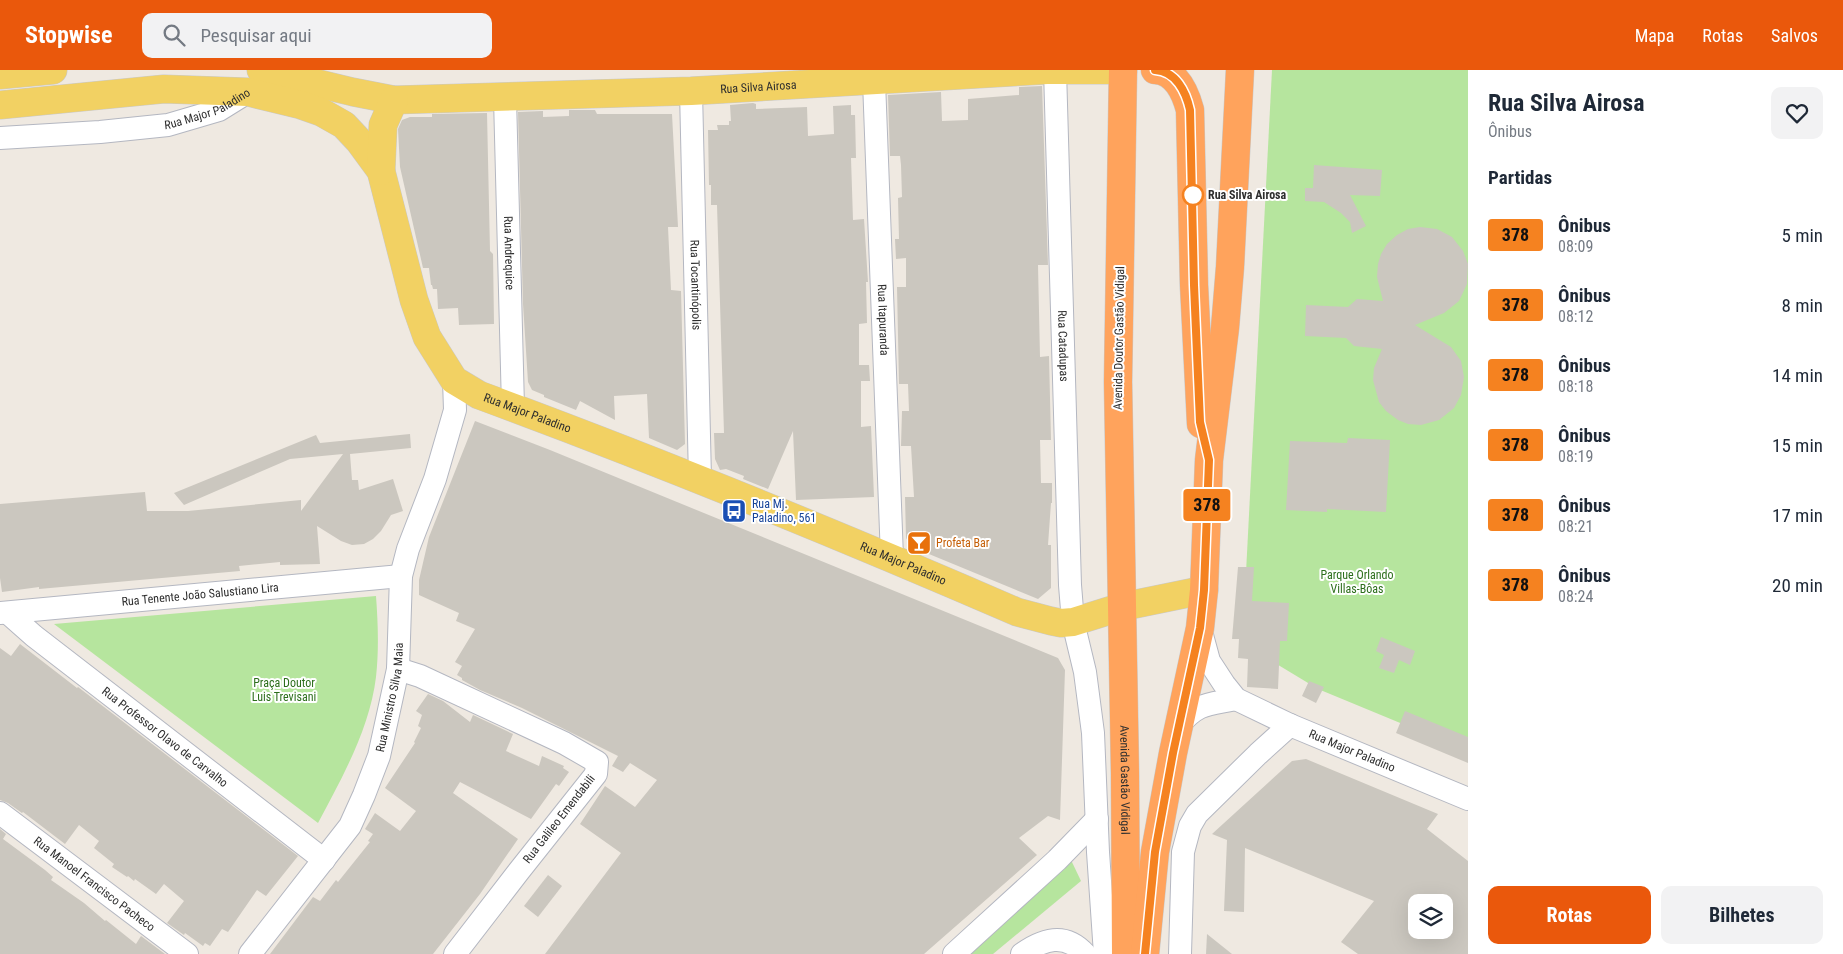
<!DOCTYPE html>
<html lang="pt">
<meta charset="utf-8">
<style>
:root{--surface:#fff;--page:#f2f2f3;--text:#1f2937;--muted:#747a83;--accent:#ea580c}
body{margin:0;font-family:"Roboto Condensed",sans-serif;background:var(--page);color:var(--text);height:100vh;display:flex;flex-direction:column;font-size:19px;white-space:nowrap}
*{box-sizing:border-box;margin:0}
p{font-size:16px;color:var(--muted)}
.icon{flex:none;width:28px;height:28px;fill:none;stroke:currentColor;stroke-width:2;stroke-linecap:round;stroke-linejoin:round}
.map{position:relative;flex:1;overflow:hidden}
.sheet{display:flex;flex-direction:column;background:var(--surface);width:375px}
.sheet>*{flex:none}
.badge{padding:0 10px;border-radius:4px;font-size:18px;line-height:32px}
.controls{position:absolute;left:1408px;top:824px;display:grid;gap:10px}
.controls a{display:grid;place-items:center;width:45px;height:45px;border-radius:10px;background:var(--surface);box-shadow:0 5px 20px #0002;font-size:25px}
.map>.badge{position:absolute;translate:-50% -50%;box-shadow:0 0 0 2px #fff}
h2{padding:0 20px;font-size:19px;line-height:45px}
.round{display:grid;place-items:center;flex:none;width:52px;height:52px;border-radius:10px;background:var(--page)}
.headline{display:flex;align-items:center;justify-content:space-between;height:85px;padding:0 20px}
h1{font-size:24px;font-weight:700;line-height:38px}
.primary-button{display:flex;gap:10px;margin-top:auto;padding:10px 20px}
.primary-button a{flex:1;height:58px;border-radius:10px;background:var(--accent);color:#fff;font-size:20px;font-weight:700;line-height:58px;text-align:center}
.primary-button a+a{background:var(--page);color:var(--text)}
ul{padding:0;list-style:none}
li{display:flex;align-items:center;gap:15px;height:70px;padding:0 20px}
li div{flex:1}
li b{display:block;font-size:19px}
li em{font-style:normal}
li .badge{min-width:55px;font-weight:700;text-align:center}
header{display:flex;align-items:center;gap:30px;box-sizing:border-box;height:70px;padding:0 25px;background:var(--accent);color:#fff}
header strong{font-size:24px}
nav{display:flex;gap:28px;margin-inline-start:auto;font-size:18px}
.search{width:350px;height:45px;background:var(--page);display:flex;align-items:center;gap:12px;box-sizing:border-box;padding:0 18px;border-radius:10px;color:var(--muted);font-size:19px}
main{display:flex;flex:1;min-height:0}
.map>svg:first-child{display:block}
</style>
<header>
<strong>Stopwise</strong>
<div class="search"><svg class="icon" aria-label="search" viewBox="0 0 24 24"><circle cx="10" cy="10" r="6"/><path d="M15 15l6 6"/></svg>Pesquisar aqui</div>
<nav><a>Mapa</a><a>Rotas</a><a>Salvos</a></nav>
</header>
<main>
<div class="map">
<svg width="1468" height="884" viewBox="0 0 1468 884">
<rect width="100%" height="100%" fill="#efe9e1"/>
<g fill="#b6e59e">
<path d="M1272,0H1468V681L1318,619L1255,581L1245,522Z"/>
<path d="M376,526C378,553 379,580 376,607C370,658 342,708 318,753L54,554Z"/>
<path d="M1071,790L1081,811L993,884H966Z"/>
</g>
<g fill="#cbc7bf" fill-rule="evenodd">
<path d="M1042,16L1048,195H1038L1040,287L1049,286L1051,370H1040L1041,413H1052V433H1051L1048,475H1051V518L1038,529L912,477L906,468L905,427H914L911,376H901L902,341H909L908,314H899L897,217H906V188L896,189L895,169H899L898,128L902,127L901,95L900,86H890L888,25L941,22L942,51L968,50V29L1019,25V17Z"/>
<path d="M753,33L756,34V39L807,37L808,66L834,64L833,36L851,35V45H855L856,88H851L853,150L864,149L868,212H866L867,253L859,254V295H869L870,311H861V357L871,356L874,427L796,430L793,361L768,419L743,409L744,406L726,399L720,400L715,389L714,363H724L717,135H711V115H709L708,60H718L717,55H729V51H731L730,35Z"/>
<path d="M569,40H595L597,44H672L678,157H668L671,220L681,221L685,374L677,380L649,368L647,324L614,326L615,350L580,331L576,340L544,327V325L532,320L528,312L523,234L518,42L543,41V47L569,46Z"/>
<path d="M487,43L490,181L493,184L494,254L459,255L458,238L438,239L437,219H433L432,215H431L429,198H423L400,97L398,59L402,50L410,47H432V44Z"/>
<path d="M1314,95L1382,100L1380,126L1350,125L1366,156L1352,163L1350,152L1341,143L1324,132L1305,131V118H1313Z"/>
<path d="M1420,157L1437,159L1452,167L1463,181L1468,194L1467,214L1459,231L1444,243L1415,255L1451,277L1461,291L1464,307L1461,325L1454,338L1439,350L1421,355L1408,354L1398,350L1386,341L1379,332L1373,310L1374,298L1382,279L1354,276L1346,268L1305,266L1306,235L1348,237L1357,229L1383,231L1377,207L1378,194L1381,184L1387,174L1397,165L1408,159Z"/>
<path d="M475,351L550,380L1058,588L1065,600L1060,750L1048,746L1019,768L1037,785L924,884H545L621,783L580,754L605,716L635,737L657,710L630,693L623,702L612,696L618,686L522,638L480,620L462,610V608L457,605L462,596L455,592L475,559L456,551L459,543L419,525V510L429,467Z"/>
<path d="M410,364L411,378L350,384L352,410H358L359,420L393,409L403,441L391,445L381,461L373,469L364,474L352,475L341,471L317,456L320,494L280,495V492L239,496L240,501L39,519V517L2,522L0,508V434L145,422L147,441H188L301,430V441L343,384L290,389L184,435L174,423L316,365L320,373Z"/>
<path d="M1348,368L1390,370L1386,442L1327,439V442L1286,440L1290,371L1347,373Z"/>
<path d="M1238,497H1254L1252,531L1289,533L1287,571H1280L1278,619L1247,617L1248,589L1238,588L1239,569H1232Z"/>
<path d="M1381,567L1415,581L1410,595L1399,590L1394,603L1379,598L1384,585L1376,581Z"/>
<path d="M20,574L77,618L78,617L298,786L266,826L257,820L228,862L222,859L210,876L205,873L203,876L185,863L184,865L167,853L184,831L164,814L156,824L135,809L134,811L128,806L127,807L112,797L114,794L94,778L99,771L79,755L65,774L23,742L22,743L8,733L0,730V578L11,586Z"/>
<path d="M1309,611L1324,617L1316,633L1302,626Z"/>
<path d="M428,624L443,631L470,652L473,645L513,664L506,681L539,696L542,686L564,696L563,698L569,702L559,716L556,714L531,749L460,712L453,723L518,769L480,824L433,884H270L313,827L320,831L336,810L338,812L370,772L368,771L373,764L365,759L375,743L400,761L416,741L385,718L415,673L414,672L421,658L418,656L422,645L416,641Z"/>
<path d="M1405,641L1468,667V693L1396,663Z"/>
<path d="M1306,689L1438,744L1427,759L1468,791V884H1358L1341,872L1374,831L1245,778L1244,842L1224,841L1227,770L1212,764L1292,691ZM1416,832H1444V860H1416Z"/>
<path d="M0,759L6,764L3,769L45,800L53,807L51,810L84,833L105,851L106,850L136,874L141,866L165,884H0Z"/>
<path d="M548,805L562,816L538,847L524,836Z"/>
<path d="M1207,864L1232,884H1206Z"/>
</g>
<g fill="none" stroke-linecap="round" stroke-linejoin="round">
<defs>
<g id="minor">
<path id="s1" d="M1055,0L1070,515L1073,552L1085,602L1093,663L1098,782L1105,884"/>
<path id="s2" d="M874,11L892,488"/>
<path id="s3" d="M691,21L700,409"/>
<path id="s4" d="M505,28L513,337"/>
<path id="s5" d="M0,68L100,62L168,55L219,40L248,22"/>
<path id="s6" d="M0,543L401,506"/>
<path id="s7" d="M8,543L34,566L324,790"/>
<path id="s8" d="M1200,558L1209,591L1224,614L1236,629L1290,655L1468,729"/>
<path d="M398,599L420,606L564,673L597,692L596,704L519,801L455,884"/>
<path d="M1179,655C1199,632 1208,635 1236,629"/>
<path id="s9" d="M0,743L187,884"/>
<path id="s10" d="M250,884L350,756L364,725L379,686L398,599L401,506L408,479L435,409L455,340L454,310"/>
<path d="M954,884L1057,790L1097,749"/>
<path d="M1022,884C1043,869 1065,862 1085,884"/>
<path d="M1180,884L1183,782L1190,756L1197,744L1258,684L1290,655"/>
</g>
<g id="major">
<path id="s11" d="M261,0L353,22L394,30L691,21L1047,0H1123"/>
<path d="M0,5L53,0"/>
<path id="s12" d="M0,35L164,19L248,22L301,35L321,42L344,55L359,71L381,101L414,230L427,267L454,310L479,325C661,392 839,465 1017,542L1051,551L1061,553L1073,552L1121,537L1204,520"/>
<path d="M381,101L383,55L394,30"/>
</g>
<g id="highway">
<path id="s13" d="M1123,0L1118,312L1125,703L1126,884"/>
<path d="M1155,0C1176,1 1185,21 1190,40L1194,215L1201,354"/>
<path d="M1145,884L1155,782L1173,683L1200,558L1204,520L1209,390L1225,258L1230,197L1240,0"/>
</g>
</defs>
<use href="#minor" stroke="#b4b7c1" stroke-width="24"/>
<use href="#major" stroke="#c9c9c9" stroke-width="29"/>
<use href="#highway" stroke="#c9c9c9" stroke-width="29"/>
<use href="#minor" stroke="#fff" stroke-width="22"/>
<use href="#major" stroke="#f2d163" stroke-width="28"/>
<use href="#highway" stroke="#ffa35c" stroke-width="28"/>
</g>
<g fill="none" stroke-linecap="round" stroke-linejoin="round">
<defs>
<path id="line" d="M1145,884L1155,782L1173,683L1200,558L1204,520L1209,390L1200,352L1194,215L1190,40C1186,22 1176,1 1155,0"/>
</defs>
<use href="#line" stroke="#fff" stroke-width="11"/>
<use href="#line" stroke="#f58220" stroke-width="8"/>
</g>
<defs>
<symbol id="bus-square" viewBox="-11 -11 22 22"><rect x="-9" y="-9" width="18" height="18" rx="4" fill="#1a4fb4" stroke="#fff"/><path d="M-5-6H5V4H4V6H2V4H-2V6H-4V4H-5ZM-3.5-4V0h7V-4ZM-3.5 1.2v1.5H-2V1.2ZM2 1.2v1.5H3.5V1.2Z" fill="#fff"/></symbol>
<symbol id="bar-square" viewBox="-11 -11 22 22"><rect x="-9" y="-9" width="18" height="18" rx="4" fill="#e8710a" stroke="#fff"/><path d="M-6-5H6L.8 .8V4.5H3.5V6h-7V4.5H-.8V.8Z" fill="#fff"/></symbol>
</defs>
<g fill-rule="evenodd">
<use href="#bus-square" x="720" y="427" width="28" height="28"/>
<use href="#bar-square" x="905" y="459" width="28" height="28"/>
</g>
<circle fill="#fff" stroke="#f58220" stroke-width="2.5" cx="1193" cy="125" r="10"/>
<g text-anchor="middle" stroke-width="4" stroke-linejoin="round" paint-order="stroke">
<g font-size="12" fill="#2e2e2e" stroke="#fff">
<text dy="4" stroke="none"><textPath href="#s11" startOffset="501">Rua Silva Airosa</textPath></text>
<text dy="4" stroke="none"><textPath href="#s5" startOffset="211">Rua Major Paladino</textPath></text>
<text dy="4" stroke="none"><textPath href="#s4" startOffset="155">Rua Andrequice</textPath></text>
<text dy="4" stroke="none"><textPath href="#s3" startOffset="194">Rua Tocantinópolis</textPath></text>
<text dy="4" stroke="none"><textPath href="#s2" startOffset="239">Rua Itapuranda</textPath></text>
<text transform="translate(1119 268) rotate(-89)" y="4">Avenida Doutor Gastão Vidigal</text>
<text dy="4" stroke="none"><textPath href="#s1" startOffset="276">Rua Catadupas</textPath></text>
<text dy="4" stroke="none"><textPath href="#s12" startOffset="714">Rua Major Paladino</textPath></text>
<text dy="4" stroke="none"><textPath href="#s12" startOffset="1119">Rua Major Paladino</textPath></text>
<text dy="4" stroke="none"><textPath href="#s6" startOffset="201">Rua Tenente João Salustiano Lira</textPath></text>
<text dy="4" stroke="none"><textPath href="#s10" startOffset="298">Rua Ministro Silva Maia</textPath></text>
<text dy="4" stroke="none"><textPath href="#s7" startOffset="200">Rua Professor Olavo de Carvalho</textPath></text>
<text dy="4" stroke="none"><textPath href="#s8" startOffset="208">Rua Major Paladino</textPath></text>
<text dy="4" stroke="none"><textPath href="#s13" startOffset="710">Avenida Gastão Vidigal</textPath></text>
<text transform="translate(559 749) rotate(-52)" y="4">Rua Galileo Emendabili</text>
<text dy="4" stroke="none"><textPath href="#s9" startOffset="118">Rua Manoel Francisco Pacheco</textPath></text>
</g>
<g font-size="12" font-weight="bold" fill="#2e2e2e" stroke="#fff" text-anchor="start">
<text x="1208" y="129">Rua Silva Airosa</text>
</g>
<g font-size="12" fill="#164399" stroke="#fff" text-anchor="start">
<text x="752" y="438">Rua Mj.<tspan x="752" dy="14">Paladino, 561</tspan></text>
</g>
<g font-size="12" fill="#c56008" stroke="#fff" text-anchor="start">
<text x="936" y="477">Profeta Bar</text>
</g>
<g font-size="12" fill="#2c6e1b" stroke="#fff">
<text x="1357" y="509">Parque Orlando<tspan x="1357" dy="14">Villas-Bôas</tspan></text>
<text x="284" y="617">Praça Doutor<tspan x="284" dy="14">Luis Trevisani</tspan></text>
</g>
</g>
</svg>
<div class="controls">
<a><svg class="icon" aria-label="layers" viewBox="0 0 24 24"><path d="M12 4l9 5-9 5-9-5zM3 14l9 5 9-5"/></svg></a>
</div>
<b class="badge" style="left:1207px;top:435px;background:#f58220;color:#111">378</b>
</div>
<section class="sheet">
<div class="headline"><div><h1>Rua Silva Airosa</h1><p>Ônibus</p></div><a class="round"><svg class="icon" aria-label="heart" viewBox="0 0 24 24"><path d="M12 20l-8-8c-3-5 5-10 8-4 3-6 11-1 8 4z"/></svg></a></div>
<h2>Partidas</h2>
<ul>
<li><span class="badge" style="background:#f58220;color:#111">378</span><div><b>Ônibus</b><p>08:09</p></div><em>5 min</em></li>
<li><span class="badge" style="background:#f58220;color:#111">378</span><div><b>Ônibus</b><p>08:12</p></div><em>8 min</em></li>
<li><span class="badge" style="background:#f58220;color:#111">378</span><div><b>Ônibus</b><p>08:18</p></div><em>14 min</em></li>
<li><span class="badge" style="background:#f58220;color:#111">378</span><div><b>Ônibus</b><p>08:19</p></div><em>15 min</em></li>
<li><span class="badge" style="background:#f58220;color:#111">378</span><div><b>Ônibus</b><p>08:21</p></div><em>17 min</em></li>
<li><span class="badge" style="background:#f58220;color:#111">378</span><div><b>Ônibus</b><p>08:24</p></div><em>20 min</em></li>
</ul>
<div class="primary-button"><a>Rotas</a><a>Bilhetes</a></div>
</section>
</main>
